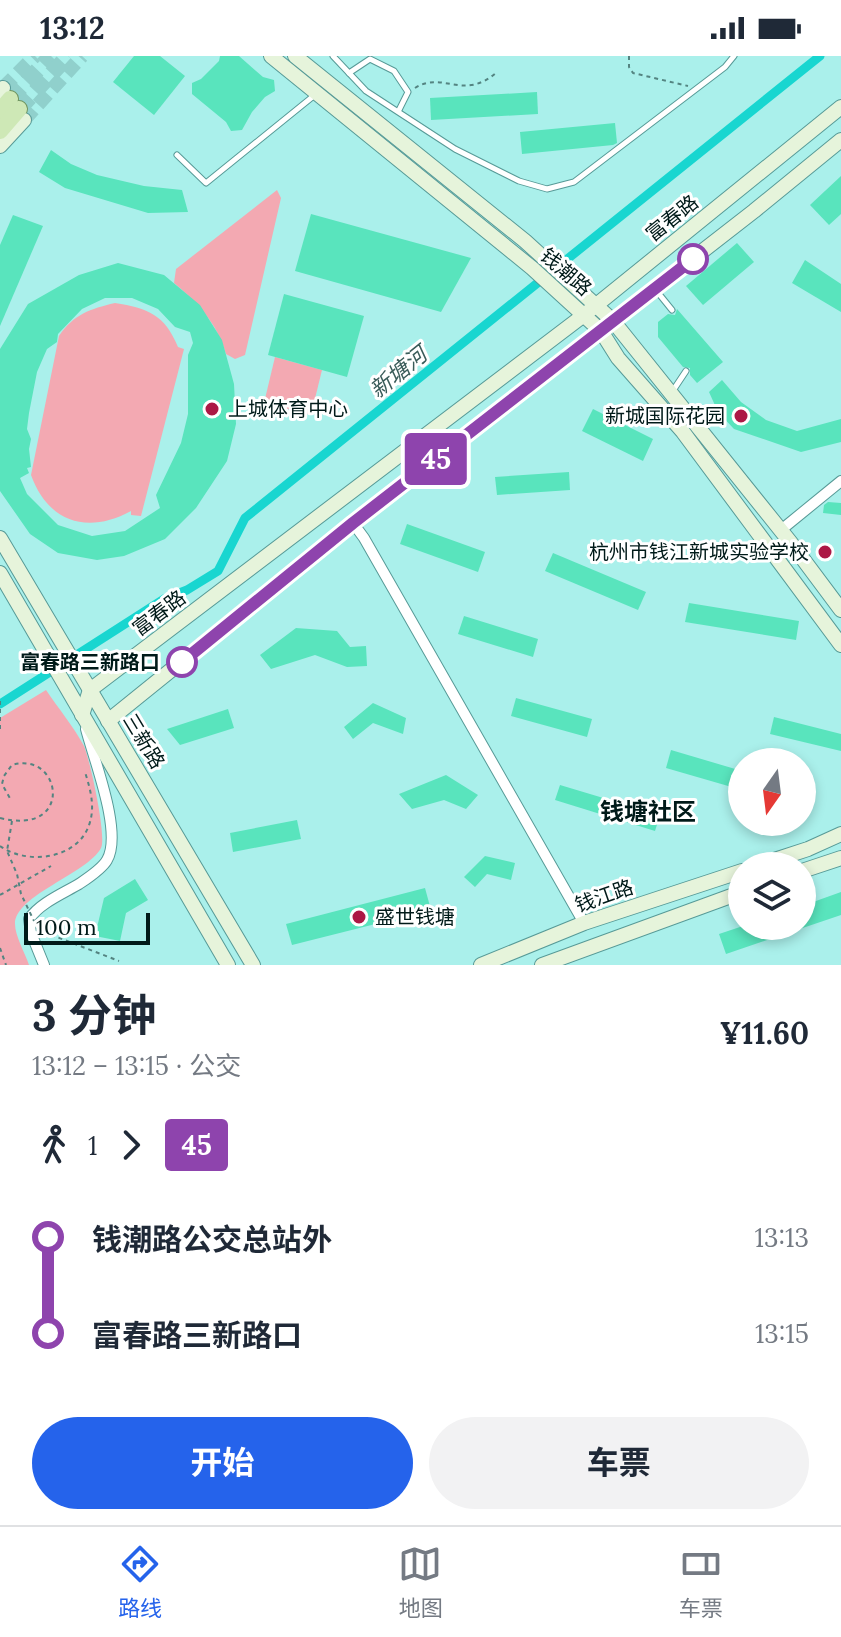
<!DOCTYPE html>
<html lang="zh">
<meta charset="utf-8">
<style>
:root{--surface:#fff;--page:#f2f2f3;--text:#1f2937;--muted:#747a83;--line:#e0e1e3;--accent:#2563eb}
body{margin:0;font-family:Lora,"Noto Sans SC",serif;background:var(--page);color:var(--text);height:100vh;display:flex;flex-direction:column;font-size:30px;white-space:nowrap}
*{box-sizing:border-box;margin:0}
p{font-size:26px;color:var(--muted)}
.icon{flex:none;width:44px;height:44px;fill:none;stroke:currentColor;stroke-width:2;stroke-linecap:round;stroke-linejoin:round}
.map{position:relative;height:909px;overflow:hidden}
.details{display:flex;flex-direction:column;background:var(--surface);flex:1}
.details>*{flex:none}
.badge{padding:0 16px;border-radius:6px;font-size:28px;line-height:52px}
.needle{width:52px;rotate:194deg}
.buttons{position:absolute;left:728px;top:692px;display:grid;gap:16px}
.buttons a{display:grid;place-items:center;width:88px;height:88px;border-radius:50%;background:var(--surface);box-shadow:0 4px 12px #0003;font-size:40px}
.scale{position:absolute;left:24px;bottom:20px;width:126px;box-sizing:border-box;padding-left:8px;border:4px solid #001a19;border-top:0;font-size:22px;line-height:28px;white-space:nowrap;color:#001a19;-webkit-text-stroke:6px #fff;paint-order:stroke}
.map>.badge{position:absolute;translate:-50% -50%;box-shadow:0 0 0 4px #fff}
.legs{display:flex;align-items:center;gap:12px;height:88px;padding:0 32px;font-size:26px}
.legs p{margin-inline-start:auto}
.summary{display:flex;align-items:center;justify-content:space-between;height:136px;padding:0 32px}
h1{font-size:44px;font-weight:700;line-height:60px}
.primary-button{display:flex;gap:16px;margin-top:auto;padding:16px 32px}
.primary-button a{flex:1;height:92px;border-radius:48px;background:var(--accent);color:#fff;font-size:32px;font-weight:700;line-height:92px;text-align:center}
.primary-button a+a{background:var(--page);color:var(--text)}
ul{padding:0 32px;list-style:none}
li{display:flex;align-items:center;gap:28px;height:96px;font-size:30px}
li i{display:grid;place-items:center;width:12px;height:100%;margin:0 10px;background:currentColor}
li i::after{content:'';width:20px;height:20px;margin:-10px;border:6px solid;border-radius:50%;background:var(--surface)}
li p{margin-inline-start:auto}
li:first-child i{background:linear-gradient(#0000 50%,currentColor 0)}
li:last-child i{background:linear-gradient(currentColor 50%,#0000 0)}
.status{display:flex;justify-content:space-between;align-items:center;height:56px;padding:0 40px;background:var(--surface);direction:ltr}
.status svg{height:22px;fill:currentColor}
.menu{display:flex;justify-content:space-around;align-items:center;height:112px;border-top:2px solid var(--line);background:var(--surface);font-size:22px;color:var(--muted)}
.menu a{display:grid;justify-items:center;gap:4px}
.menu .on{color:var(--accent)}
.map>svg:first-child{display:block}
</style>
<div class="status"><b>13:12</b><svg viewBox="0 0 49 12"><path d="M0 12V9h3v3zM5 12V6h3v6zM10 12V3h3v9zM15 12V0h3v12zM26 1h20v11H26zM47 4h2v5h-2z"/></svg></div>
<div class="map">
<svg width="841" height="909" viewBox="0 0 841 909">
<rect width="100%" height="100%" fill="#aaf0eb"/>
<g fill="#f3a9b2">
<path d="M277,134L281,142L245,299L235,303L226,298C217,267 198,247 174,227L176,213Z"/>
<path d="M115,247C148,252 165,259 178,291L184,293L141,460L131,459V455C87,479 48,466 31,419L59,280C74,258 90,253 115,247Z"/>
<path d="M275,301L322,314L311,359L264,347Z"/>
<path d="M46,634C58,652 74,671 84,690C90,704 107,781 101,792C87,818 15,839 15,868C15,880 25,897 29,909H0V662Z"/>
</g>
<g fill="none" stroke-linecap="round" stroke-linejoin="round">
<path stroke="#18d6d0" stroke-width="9" d="M0,648L164,543L187,534L218,515L245,462L820,0"/>
</g>
<g fill="#59e4bd" fill-rule="evenodd">
<path d="M134,0H160L185,20L154,59L113,26Z"/>
<path d="M220,0H239L263,21L274,24L275,35L265,41L252,56L242,74L231,75L226,66L192,38V27L201,23L219,5Z"/>
<path d="M537,36L538,58L431,64L430,42Z"/>
<path d="M615,67L617,87L613,89L522,98L520,76Z"/>
<path d="M51,94L71,108L97,119L144,130L182,134L188,156L148,157L65,132L39,116Z"/>
<path d="M841,120V158L829,169L810,149Z"/>
<path d="M311,158L471,202L441,256L295,215Z"/>
<path d="M13,159L43,170L0,270V189Z"/>
<path d="M737,187L754,206L703,249L686,230Z"/>
<path d="M805,204L841,228V256L792,227Z"/>
<path d="M118,207L164,219L200,249L222,284L234,328L236,368L227,405L196,452L165,483L124,500L97,504L58,497L30,478L0,435V293L28,248L79,219ZM105,242H132L158,253L175,271L190,276L193,287L188,299V358L181,387L156,439L160,452L125,475L92,480L58,469L27,438L20,422L29,417L27,412L31,411L29,393L31,383L27,373L29,357L37,316L47,293L57,286L58,278L82,253Z"/>
<path d="M284,238L364,260L347,321L268,299Z"/>
<path d="M677,253L723,306L697,327L690,319V312L683,311L658,281V266L668,258L675,259Z"/>
<path d="M722,324L741,346L766,364L797,375L841,363V386L801,396L734,373L718,356L709,336Z"/>
<path d="M593,353L653,383L643,405L582,375Z"/>
<path d="M569,416L570,434L497,439L495,421Z"/>
<path d="M828,446L841,447V459L823,457L824,449Z"/>
<path d="M407,468L485,496L478,516L400,488Z"/>
<path d="M553,497L646,536L638,554L545,515Z"/>
<path d="M689,547L799,565L796,584L685,566Z"/>
<path d="M464,560L538,583L533,601L458,578Z"/>
<path d="M296,572L337,575L350,591L366,590L367,610L347,611L315,599L271,613L260,599Z"/>
<path d="M516,642L592,663L587,681L511,660Z"/>
<path d="M373,647L406,662L403,678L373,667L353,683L344,671Z"/>
<path d="M228,653L234,672L180,689L167,673Z"/>
<path d="M774,661L841,678V695L770,678Z"/>
<path d="M671,694L742,715V734L666,712Z"/>
<path d="M446,719L478,739L466,753L444,744L412,753L399,738Z"/>
<path d="M560,729L660,759L655,775L555,744Z"/>
<path d="M297,764L301,783L233,796L230,777Z"/>
<path d="M485,800L515,807L511,824L487,818L475,831L464,821Z"/>
<path d="M135,823L148,844L126,857L120,885L95,880L104,842Z"/>
<path d="M425,832L431,854L292,889L286,868Z"/>
<path d="M841,836V859L726,898L719,878L743,870H802V850Z"/>
</g>
<g fill="none" stroke-linecap="round" stroke-linejoin="round">
<g stroke="#90d0cc" stroke-width="14" stroke-dasharray="14 7" stroke-linecap="butt">
<path d="M3,32L35,0"/>
<path d="M24,64L82,0"/>
</g>
<g stroke="#90d0cc" stroke-width="16" stroke-dasharray="16 8" stroke-linecap="butt">
<path d="M10,43L51,0"/>
<path d="M19,53L68,0"/>
</g>
<defs>
<g id="lane">
<path d="M333,0L366,35L455,93L519,125L547,133L574,126L725,11L734,0"/>
<path d="M349,17L370,3L394,15L408,36L399,54"/>
<path d="M177,99L206,127L316,38"/>
<path d="M655,233L672,254"/>
<path d="M672,336L686,315"/>
</g>
<g id="street">
<path d="M353,467L364,482L584,867"/>
<path d="M781,474L841,425"/>
<path d="M44,909L31,877L29,863C40,847 62,838 79,828C88,822 102,813 107,804C123,777 94,704 86,673"/>
</g>
<g id="secondary">
<path d="M271,0L532,212L601,275L618,302L683,376L841,589"/>
<path d="M295,0L525,185L613,265L791,487L841,554"/>
<path d="M0,36L3,32"/>
<path d="M0,90L24,64"/>
<path d="M0,482L253,909"/>
<path d="M0,517L228,909"/>
<path d="M82,659L90,634L584,259L841,51"/>
<path d="M108,665L353,467L754,155L841,84"/>
<path d="M756,810L808,793L841,778"/>
<path d="M802,815L841,802"/>
<path d="M481,909L584,867L742,815"/>
<path d="M542,909L742,836"/>
</g>
<g id="primary">
<path d="M0,55L10,43"/>
<path d="M0,75L19,53"/>
</g>
</defs>
<use href="#lane" stroke="#579a97" stroke-width="7"/>
<use href="#street" stroke="#579a97" stroke-width="12"/>
<use href="#secondary" stroke="#579a97" stroke-width="16"/>
<use href="#primary" stroke="#709660" stroke-width="18"/>
<g stroke="#548481" stroke-width="2" stroke-dasharray="4 4" stroke-linecap="butt">
<path d="M629,0V11L633,17L688,30"/>
<path d="M415,32C443,14 463,46 497,16"/>
<path d="M0,645V674"/>
<path d="M0,762C75,781 62,694 12,709L4,720L2,728L11,744"/>
<path d="M0,790C28,810 80,803 90,766C95,749 90,732 85,716"/>
<path d="M0,839L51,810"/>
<path d="M0,892L6,909"/>
</g>
<use href="#lane" stroke="#fff" stroke-width="5"/>
<use href="#street" stroke="#fff" stroke-width="10"/>
<use href="#secondary" stroke="#e6f4db" stroke-width="14"/>
<use href="#primary" stroke="#cee8b6" stroke-width="16"/>
<path stroke="#548481" stroke-width="2" stroke-dasharray="4 4" stroke-linecap="butt" d="M12,765L7,795L17,818L21,838L35,867L49,878L119,905"/>
</g>
<g fill="none" stroke-linecap="round" stroke-linejoin="round">
<defs>
<path id="line-1" d="M182,606L353,467L693,203"/>
</defs>
<use href="#line-1" stroke="#fff" stroke-width="18"/>
<use href="#line-1" stroke="#8e44ad" stroke-width="12"/>
</g>
<g fill="#fff" stroke="#8e44ad" stroke-width="4">
<circle cx="693" cy="203" r="14"/>
<circle cx="182" cy="606" r="14"/>
</g>
<g fill="#ac1845" stroke="#fff" stroke-width="3">
<circle cx="212" cy="353" r="8"/>
<circle cx="741" cy="360" r="8"/>
<circle cx="825" cy="496" r="8"/>
<circle cx="359" cy="861" r="8"/>
</g>
<g text-anchor="middle" stroke-width="6" stroke-linejoin="round" paint-order="stroke">
<g font-size="20" fill="#001a19" stroke="#fff">
<text transform="translate(672 162) rotate(-39)" y="7">富春路</text>
<text transform="translate(566 216) rotate(41)" y="7">钱潮路</text>
<text transform="translate(159 557) rotate(-37)" y="7">富春路</text>
<text transform="translate(144 685) rotate(59)" y="7">三新路</text>
<text transform="translate(604 840) rotate(-19)" y="7">钱江路</text>
</g>
<g font-size="20" fill="#001a19" stroke="#fff" text-anchor="start">
<text x="228" y="360">上城体育中心</text>
<text x="725" y="367" text-anchor="end">新城国际花园</text>
<text x="809" y="503" text-anchor="end">杭州市钱江新城实验学校</text>
<text x="375" y="868">盛世钱塘</text>
</g>
<g font-size="20" font-weight="bold" fill="#001a19" stroke="#fff" text-anchor="end">
<text x="160" y="613">富春路三新路口</text>
</g>
<g font-size="22" font-style="italic" fill="#3a5c5a" stroke="#fff">
<text transform="translate(398 316) rotate(-39)" y="8">新塘河</text>
</g>
<g font-size="24" font-weight="bold" fill="#001a19" stroke="#fff">
<text x="648" y="764">钱塘社区</text>
</g>
</g>
</svg>
<div class="buttons">
<a><svg class="needle" viewBox="-14 -14 28 28"><path d="M0-13l5 13h-10z" fill="#e53935"/><path d="M0 13l5-13h-10z" fill="#747a83"/></svg></a>
<a><svg class="icon" aria-label="layers" viewBox="0 0 24 24"><path d="M12 4l9 5-9 5-9-5zM3 14l9 5 9-5"/></svg></a>
</div>
<div class="scale">100 m</div>
<b class="badge" style="left:436px;top:403px;background:#8e44ad;color:#fff">45</b>
</div>
<section class="details">
<div class="summary"><div><h1>3 分钟</h1><p>13:12 – 13:15 · 公交</p></div><b>¥11.60</b></div>
<div class="legs"><svg class="icon" aria-label="walk" viewBox="0 0 24 24"><circle cx="13" cy="4" r="2"/><path d="M13 8l-2 6 4 7M11 14l-3 7M7 12l3-4h3l4 4"/></svg>1<svg class="icon" aria-label="forward" viewBox="0 0 24 24"><path d="M9 5l7 7-7 7"/></svg><b class="badge" style="background:#8e44ad;color:#fff">45</b></div>
<ul>
<li><i style="color:#8e44ad"></i><b>钱潮路公交总站外</b><p>13:13</p></li>
<li><i style="color:#8e44ad"></i><b>富春路三新路口</b><p>13:15</p></li>
</ul>
<div class="primary-button"><a>开始</a><a>车票</a></div>
</section>
<nav class="menu">
<a class="on"><svg class="icon" aria-label="directions" viewBox="0 0 24 24"><path d="M12 3l9 9-9 9-9-9zM9 14v-3h6M13 9l2 2-2 2"/></svg>路线</a>
<a><svg class="icon" aria-label="map" viewBox="0 0 24 24"><path d="M3 6l6-2 6 2 6-2v14l-6 2-6-2-6 2zM9 4v14M15 6v14"/></svg>地图</a>
<a><svg class="icon" aria-label="tickets" viewBox="0 0 24 24"><path d="M3 7h18v10H3zM15 7v10"/></svg>车票</a>
</nav>
